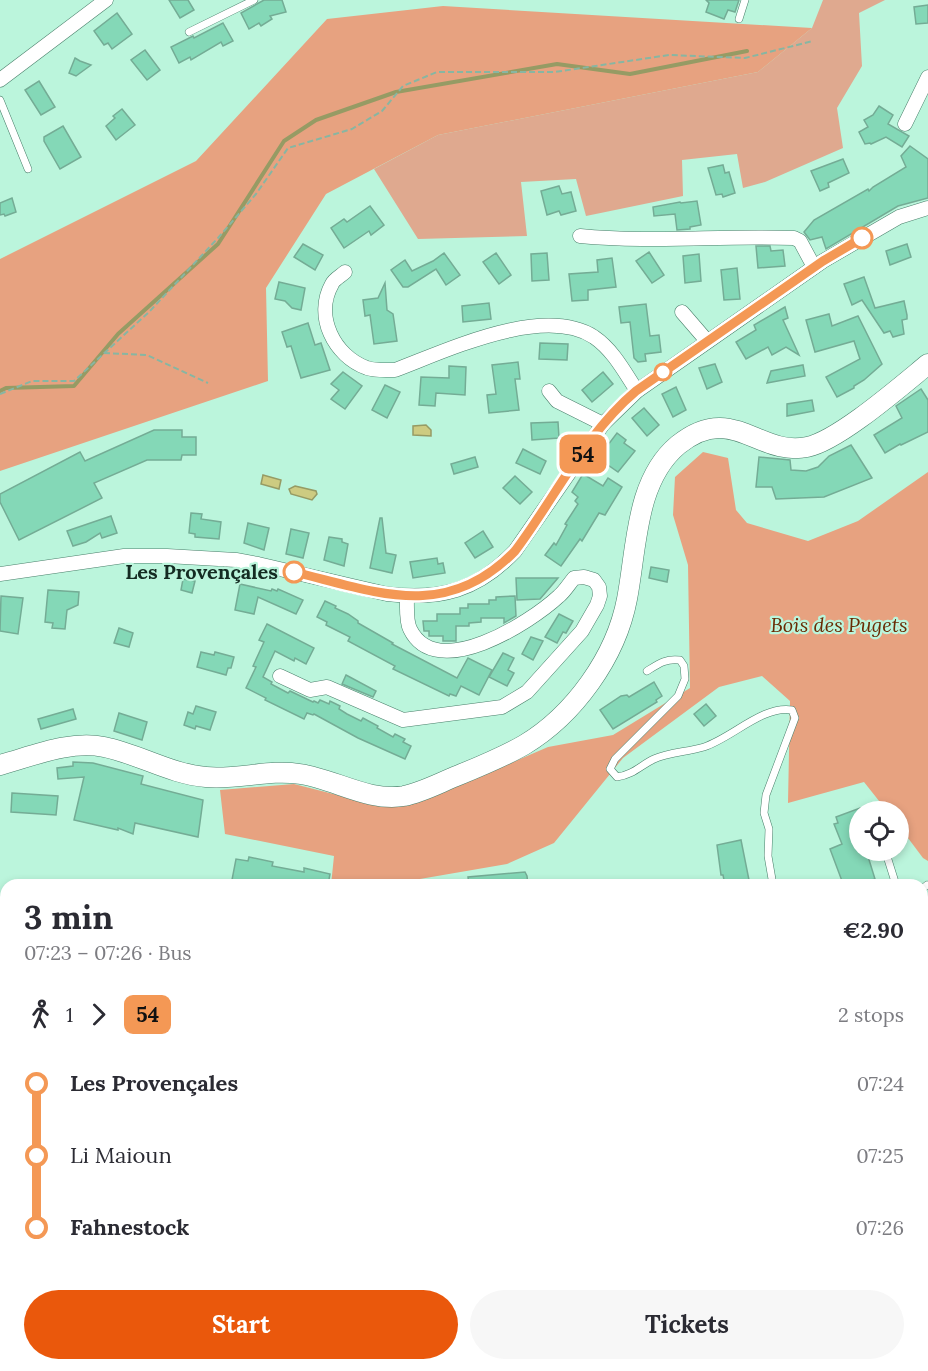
<!DOCTYPE html>
<meta charset="utf-8">
<style>
:root{--surface:#fff;--page:#f7f7f7;--text:#2b2b33;--muted:#7c7c81;--accent:#ea580c}
body{margin:0;font-family:Lora,serif;background:var(--page);color:var(--text);height:100vh;display:flex;flex-direction:column;font-size:22px;white-space:nowrap}
*{box-sizing:border-box;margin:0}
p{font-size:20px;color:var(--muted)}
.icon{flex:none;width:33px;height:33px;fill:none;stroke:currentColor;stroke-width:2;stroke-linecap:round;stroke-linejoin:round}
.map{position:relative;flex:1;overflow:hidden}
.panel{position:absolute;left:0px;top:879px;width:928px;height:492px;display:flex;flex-direction:column;background:var(--surface);border-radius:18px 18px 0 0;box-shadow:0 3px 9px #0003}
.panel>*{flex:none}
.badge{padding:0 12px;border-radius:9px;font-size:21px;line-height:39px}
.buttons{position:absolute;left:849px;top:801px;display:grid;gap:12px}
.buttons a{display:grid;place-items:center;width:60px;height:60px;border-radius:50%;background:var(--surface);box-shadow:0 3px 9px #0003;font-size:30px}
.map>.badge{position:absolute;translate:-50% -50%;box-shadow:0 0 0 3px #fff}
.legs{display:flex;align-items:center;gap:9px;height:66px;padding:0 24px;font-size:20px}
.legs p{margin-inline-start:auto}
.headline{display:flex;align-items:center;justify-content:space-between;height:102px;padding:0 24px}
h1{font-size:33px;font-weight:700;line-height:45px}
.action{display:flex;gap:12px;margin-top:auto;padding:12px 24px}
.action a{flex:1;height:69px;border-radius:36px;background:var(--accent);color:#fff;font-size:24px;font-weight:700;line-height:69px;text-align:center}
.action a+a{background:var(--page);color:var(--text)}
ul{padding:0 24px;list-style:none}
li{display:flex;align-items:center;gap:21px;height:72px;font-size:22px}
li i{display:grid;place-items:center;width:9px;height:100%;margin:0 8px;background:currentColor}
li i::after{content:'';width:15px;height:15px;margin:-8px;border:4px solid;border-radius:50%;background:var(--surface)}
li p{margin-inline-start:auto}
li:first-child i{background:linear-gradient(#0000 50%,currentColor 0)}
li:last-child i{background:linear-gradient(currentColor 50%,#0000 0)}
.map>svg:first-child{display:block}
</style>
<div class="map">
<svg width="928" height="1371" viewBox="0 0 928 1371">
<rect width="100%" height="100%" fill="#bbf5dc"/>
<path fill="#dfa98f" d="M823,0H885L859,13L862,66L837,108L843,148L765,182L743,188L737,154L682,160L683,196L586,216L576,179L521,182L527,236L418,239L374,169L438,135L758,72L812,28Z"/>
<g fill="#e7a280">
<path d="M443,6L812,28L758,72L438,135L326,194L266,288L268,381L0,471V259L196,161L327,19Z"/>
<path d="M703,452L728,458L736,510L747,523L808,541L858,521L928,472V861L923,858L899,826L898,812L887,811L864,782L788,803L790,701L762,676L719,687L623,758L554,843L507,864L385,885H331L334,856L225,834L220,790L294,784L357,800L432,797L548,747L613,735L690,688L688,565L673,515L675,477Z"/>
</g>
<g fill="#cdcb81" stroke="#969b64" stroke-width="1.5">
<path d="M426,425L431,430V436L413,435V426Z"/>
<path d="M263,475L281,480L279,489L261,484Z"/>
<path d="M295,486L316,491L317,494L312,500L291,494L289,489Z"/>
</g>
<g fill="none" stroke-linecap="round" stroke-linejoin="round">
<path stroke="#969b64" stroke-width="4" d="M0,391L6,388L74,386L118,334L218,244L284,141L316,120L396,92L557,64L630,74L747,51"/>
</g>
<g fill="#84d8b7" stroke="#74ac95" stroke-width="1.5">
<path d="M169,0H188L194,10L180,18Z"/>
<path d="M264,0H282L286,12L270,16L272,19L261,26L259,23L249,29L241,13Z"/>
<path d="M706,0H739L735,12L728,10L724,19L706,12L709,3Z"/>
<path d="M928,5V23L916,24L914,7Z"/>
<path d="M117,13L132,34L112,49L108,43L104,45L94,31Z"/>
<path d="M223,23L233,41L223,46L221,42L191,60L190,57L179,63L171,47L193,36L194,38Z"/>
<path d="M145,50L160,70L147,80L131,60Z"/>
<path d="M75,58L80,61L91,65L76,76L69,73Z"/>
<path d="M39,81L55,107L41,115L25,90Z"/>
<path d="M879,106L893,115L888,124L909,136L902,147L886,137L871,144L870,143L865,144L859,132L868,127L864,120L873,115Z"/>
<path d="M122,109L135,125L116,140L106,126L115,118L113,116Z"/>
<path d="M63,126L81,157L60,169L44,141V137Z"/>
<path d="M910,146L928,159V198L898,206L826,249L822,237L810,240L804,232L814,220L868,189L869,191L873,187L906,167L901,156Z"/>
<path d="M843,159L849,173L828,183L829,187L820,191L811,171Z"/>
<path d="M723,165L725,173L729,172L735,193L723,197L722,194L716,195L708,168Z"/>
<path d="M559,186L562,194L571,192L576,211L561,215L559,211L547,215L541,191Z"/>
<path d="M12,198L16,212L5,216L4,214L0,215V203Z"/>
<path d="M697,201L701,225L690,227V229L677,230L675,214L654,216L653,207L680,202L681,203Z"/>
<path d="M370,206L384,225L371,235L369,231L344,248L331,228L344,219L347,222Z"/>
<path d="M303,244L323,255L315,270L294,257Z"/>
<path d="M907,244L911,257L890,265L886,251Z"/>
<path d="M756,246H770L771,251L783,250L785,266L758,268Z"/>
<path d="M649,252L664,275L652,283L636,261Z"/>
<path d="M444,253L460,275L446,285L436,269L408,287H403L391,270L405,260L412,271L433,261Z"/>
<path d="M496,253L511,275L499,284L483,262Z"/>
<path d="M547,253L549,280L532,281L531,254Z"/>
<path d="M699,254L701,281L685,283L683,256Z"/>
<path d="M612,258L616,287L588,290V300L572,301L569,274L598,272L597,260Z"/>
<path d="M737,268L740,299L724,300L721,270Z"/>
<path d="M864,277L875,308L904,301L907,315V319L902,320L904,334L893,337L890,331L884,333L862,300L852,305L844,284Z"/>
<path d="M279,282L305,288L301,310L292,308L285,301L275,299Z"/>
<path d="M385,283L387,310L393,314L397,341L374,344L370,315L365,316L363,300L378,298Z"/>
<path d="M489,303L491,319L463,322L462,306Z"/>
<path d="M646,304L650,336L659,335L661,352L645,354L646,361L638,362L634,358L630,322L621,323L619,307Z"/>
<path d="M785,307L788,318L783,320L799,355L786,347L772,355L768,347L746,359L736,342L756,330L754,325Z"/>
<path d="M829,314L832,326L858,316L882,364L864,380L854,386V388L837,397L826,377L860,359L854,341L815,352L806,320Z"/>
<path d="M308,323L315,345L321,343L330,370L301,378L291,346L287,347L282,332Z"/>
<path d="M540,343L568,344L567,360L539,359Z"/>
<path d="M518,362L520,379H515L519,410L489,413L487,395L496,394L492,365Z"/>
<path d="M715,364L722,382L707,389L699,368Z"/>
<path d="M803,365L805,376L767,383L771,371Z"/>
<path d="M449,366L466,367L465,395L436,393L435,406L419,405L421,377L449,378Z"/>
<path d="M343,372L362,386L345,409L331,399L339,390L331,384Z"/>
<path d="M603,372L613,384L592,402L582,390Z"/>
<path d="M385,385L400,392L387,418L372,410Z"/>
<path d="M676,387L686,410L673,417L662,394Z"/>
<path d="M921,389L928,400V432L901,445L900,444L885,453L874,435L902,418L896,406Z"/>
<path d="M812,400L814,411L787,416V404Z"/>
<path d="M644,408L659,425L647,436L632,418Z"/>
<path d="M558,422L559,438L532,440L531,423Z"/>
<path d="M154,430H182V437H196V455H182L181,460H147L94,483L102,498L19,540L0,502V494L80,452L85,461Z"/>
<path d="M617,433L626,440L624,443L635,451L618,472L598,458Z"/>
<path d="M851,445L872,478L824,497L776,499L772,487H756L759,457L790,460L791,470L806,471L818,467L829,456Z"/>
<path d="M523,449L546,461L540,474L516,463Z"/>
<path d="M475,457L478,467L454,474L451,464Z"/>
<path d="M583,474L603,486L608,478L622,487L605,515L599,513L582,541L580,539L561,566L545,555L554,543L556,545L567,525L565,524L578,504L575,501L578,497L572,492Z"/>
<path d="M515,476L532,492L520,504L503,488Z"/>
<path d="M191,513L202,514L201,519L221,522L219,539L195,537V534L189,533Z"/>
<path d="M111,516L117,533L102,538L100,533L86,542L73,546L67,531Z"/>
<path d="M380,518H382L386,553L396,555L392,573L370,568Z"/>
<path d="M248,523L269,528L264,550L244,543Z"/>
<path d="M291,529L309,533L303,558L286,554Z"/>
<path d="M483,531L493,547L475,558L465,543Z"/>
<path d="M329,537L342,539V542L348,544L344,566L324,560Z"/>
<path d="M437,558L438,564L443,563L445,573L413,578L410,562Z"/>
<path d="M651,567L669,570L667,582L649,578Z"/>
<path d="M516,578H558L540,599L517,600Z"/>
<path d="M183,579L195,581L192,593L181,590Z"/>
<path d="M240,584L271,591L272,589L277,591L278,589L303,600L296,614L258,597L254,614L235,610Z"/>
<path d="M48,590L79,592L78,605L67,610L65,629L52,628L53,623L45,622Z"/>
<path d="M1,596L23,598L18,634L0,631Z"/>
<path d="M515,596L516,616L504,623V618H481V622L469,623V626H456V641H443V636H429V631H424L423,621H437V614H460V608H468V604H489V600H496V597Z"/>
<path d="M325,601L336,606L335,608L348,614L358,621V623L393,643L392,644L457,678L468,658L492,670L479,695L461,686L456,696L450,694L449,696L393,669L395,666L348,641L350,637L326,625L327,622L317,617Z"/>
<path d="M559,614L573,621L566,633L563,632L557,643L545,637Z"/>
<path d="M267,624L314,648L306,664L295,658L294,661L275,651L263,677L272,682L271,684L288,693L290,691L313,702L314,701L318,703L320,700L329,704L330,701L340,706L339,709L347,714L361,721L363,718L378,726L377,728L393,737L395,734L405,739L403,742L411,746L405,759L358,738L314,714L313,715L307,713L304,719L265,700L266,698L246,688L256,667L253,666L264,642L259,640Z"/>
<path d="M119,628L133,633L129,647L114,643Z"/>
<path d="M531,637L543,641L533,660L522,654Z"/>
<path d="M201,652L214,655L215,652L234,657L231,668H228L226,675L197,667Z"/>
<path d="M503,653L514,658L508,670L514,673L507,686L489,677Z"/>
<path d="M346,675L376,691L373,697L342,684Z"/>
<path d="M654,682L662,696L656,700L657,702L613,729L600,710L621,696L627,695L629,697Z"/>
<path d="M706,704L716,716L704,726L694,714Z"/>
<path d="M196,706L216,712L210,730L196,726L195,729L184,725L188,712L193,714Z"/>
<path d="M73,709L76,719L41,729L38,719Z"/>
<path d="M119,713L147,722L142,740L114,731Z"/>
<path d="M73,762L93,763L143,776L141,784L203,800L198,837L135,823L133,834L118,828V830L74,820L84,777L58,779L57,768L73,766Z"/>
<path d="M12,793L58,796L56,815L11,812Z"/>
<path d="M860,808V850H866L875,879L872,880L875,885H846L844,880L842,881L830,849L842,844L834,824L838,823L836,817Z"/>
<path d="M741,840L750,885H725L723,875H721L717,845Z"/>
<path d="M249,857L273,862L272,866L304,872V868L330,874L328,885H231L236,859L248,861Z"/>
<path d="M525,872L527,876L528,885H469L468,877Z"/>
</g>
<g fill="none" stroke-linecap="round" stroke-linejoin="round">
<defs>
<g id="lane">
<path d="M739,19L745,0"/>
<path d="M189,32L254,0"/>
<path d="M0,100L28,169"/>
<path d="M647,671C658,664 666,658 680,660L684,666L685,679L678,696L615,759L610,769L617,777C633,775 641,765 654,759C669,752 688,752 704,747C732,738 763,705 792,710L795,718L766,795L764,813L769,829L768,856L773,885"/>
<path d="M872,810V812"/>
<path d="M885,850L896,885"/>
<path d="M922,889L927,885"/>
<path d="M922,943L928,957"/>
<path d="M922,1027L928,1024"/>
</g>
<g id="street">
<path d="M0,80L106,0"/>
<path d="M905,124L928,77"/>
<path d="M580,236C651,243 723,235 794,238L800,241L814,267"/>
<path d="M345,272C341,276 334,279 332,284C314,316 334,356 367,368C376,371 385,370 395,370C446,351 543,304 594,337C613,350 624,371 637,391"/>
<path d="M682,312L707,341"/>
<path d="M549,391L557,401L603,424"/>
<path d="M0,574L124,556H167L236,560L258,564L387,594C441,600 477,591 515,551L603,424L637,391L823,261L899,217L928,208"/>
<path d="M280,676L310,690L327,687L403,720L502,707L527,692L582,631L597,605L600,596L599,587L594,580L584,577L574,578C569,584 565,591 559,596C530,623 436,683 410,629C406,621 407,606 407,597"/>
<path d="M922,1160H928"/>
<path d="M0,1183L6,1184"/>
<path d="M359,1365L360,1371"/>
<path d="M9,1371L10,1365"/>
<path d="M574,1371L575,1365"/>
</g>
<path id="secondary" d="M0,765C33,756 70,740 104,747C139,754 170,774 206,777C238,780 269,769 300,774C335,779 368,802 404,796C423,792 441,782 459,775C481,766 503,757 524,745C574,715 616,657 627,599C637,548 635,481 678,445C732,401 758,457 807,447C838,441 901,386 928,364"/>
</defs>
<use href="#lane" stroke="#497f6a" stroke-width="8"/>
<use href="#street" stroke="#497f6a" stroke-width="15"/>
<use href="#secondary" stroke="#497f6a" stroke-width="21"/>
<g stroke="#87b6a2" stroke-width="2" stroke-dasharray="6 3" stroke-linecap="butt">
<path d="M104,353L147,355L208,383"/>
<path d="M0,394L32,381H74L149,312L218,238L256,194L288,148L352,129L382,111L403,86L437,72H555L669,55L745,58L813,41"/>
</g>
<use href="#lane" stroke="#fff" stroke-width="7"/>
<use href="#street" stroke="#fff" stroke-width="14"/>
<use href="#secondary" stroke="#fff" stroke-width="20"/>
</g>
<g fill="none" stroke-linecap="round" stroke-linejoin="round">
<defs>
<path id="line-1" d="M294,572C377,592 446,622 515,551C555,498 585,434 636,391L823,261L862,238"/>
</defs>
<use href="#line-1" stroke="#fff" stroke-width="14"/>
<use href="#line-1" stroke="#f49855" stroke-width="9"/>
</g>
<g fill="#fff" stroke="#f49855" stroke-width="3">
<circle cx="862" cy="238" r="10"/>
<circle cx="663" cy="372" r="8"/>
<circle cx="294" cy="572" r="10"/>
</g>
<g text-anchor="middle" stroke-width="4.5" stroke-linejoin="round" paint-order="stroke">
<g font-size="20" font-weight="bold" fill="#142b22" stroke="#bbf5dc" text-anchor="end">
<text x="278" y="579">Les Provençales</text>
</g>
<g font-size="20" font-style="italic" fill="#692b04" stroke="#bbf5dc">
<text x="839" y="632">Bois des Pugets</text>
</g>
</g>
</svg>
<div class="buttons">
<a><svg class="icon" aria-label="locate" viewBox="0 0 24 24"><circle cx="12" cy="12" r="6"/><path d="M12 2v4M12 18v4M2 12h4M18 12h4"/></svg></a>
</div>
<b class="badge" style="left:583px;top:454px;background:#f49855;color:#111">54</b>
<section class="panel">
<div class="headline"><div><h1>3 min</h1><p>07:23 – 07:26 · Bus</p></div><b>€2.90</b></div>
<div class="legs"><svg class="icon" aria-label="walk" viewBox="0 0 24 24"><circle cx="13" cy="4" r="2"/><path d="M13 8l-2 6 4 7M11 14l-3 7M7 12l3-4h3l4 4"/></svg>1<svg class="icon" aria-label="forward" viewBox="0 0 24 24"><path d="M9 5l7 7-7 7"/></svg><b class="badge" style="background:#f49855;color:#111">54</b><p>2 stops</p></div>
<ul>
<li><i style="color:#f49855"></i><b>Les Provençales</b><p>07:24</p></li>
<li><i style="color:#f49855"></i><span>Li Maioun</span><p>07:25</p></li>
<li><i style="color:#f49855"></i><b>Fahnestock</b><p>07:26</p></li>
</ul>
<div class="action"><a>Start</a><a>Tickets</a></div>
</section>
</div>
